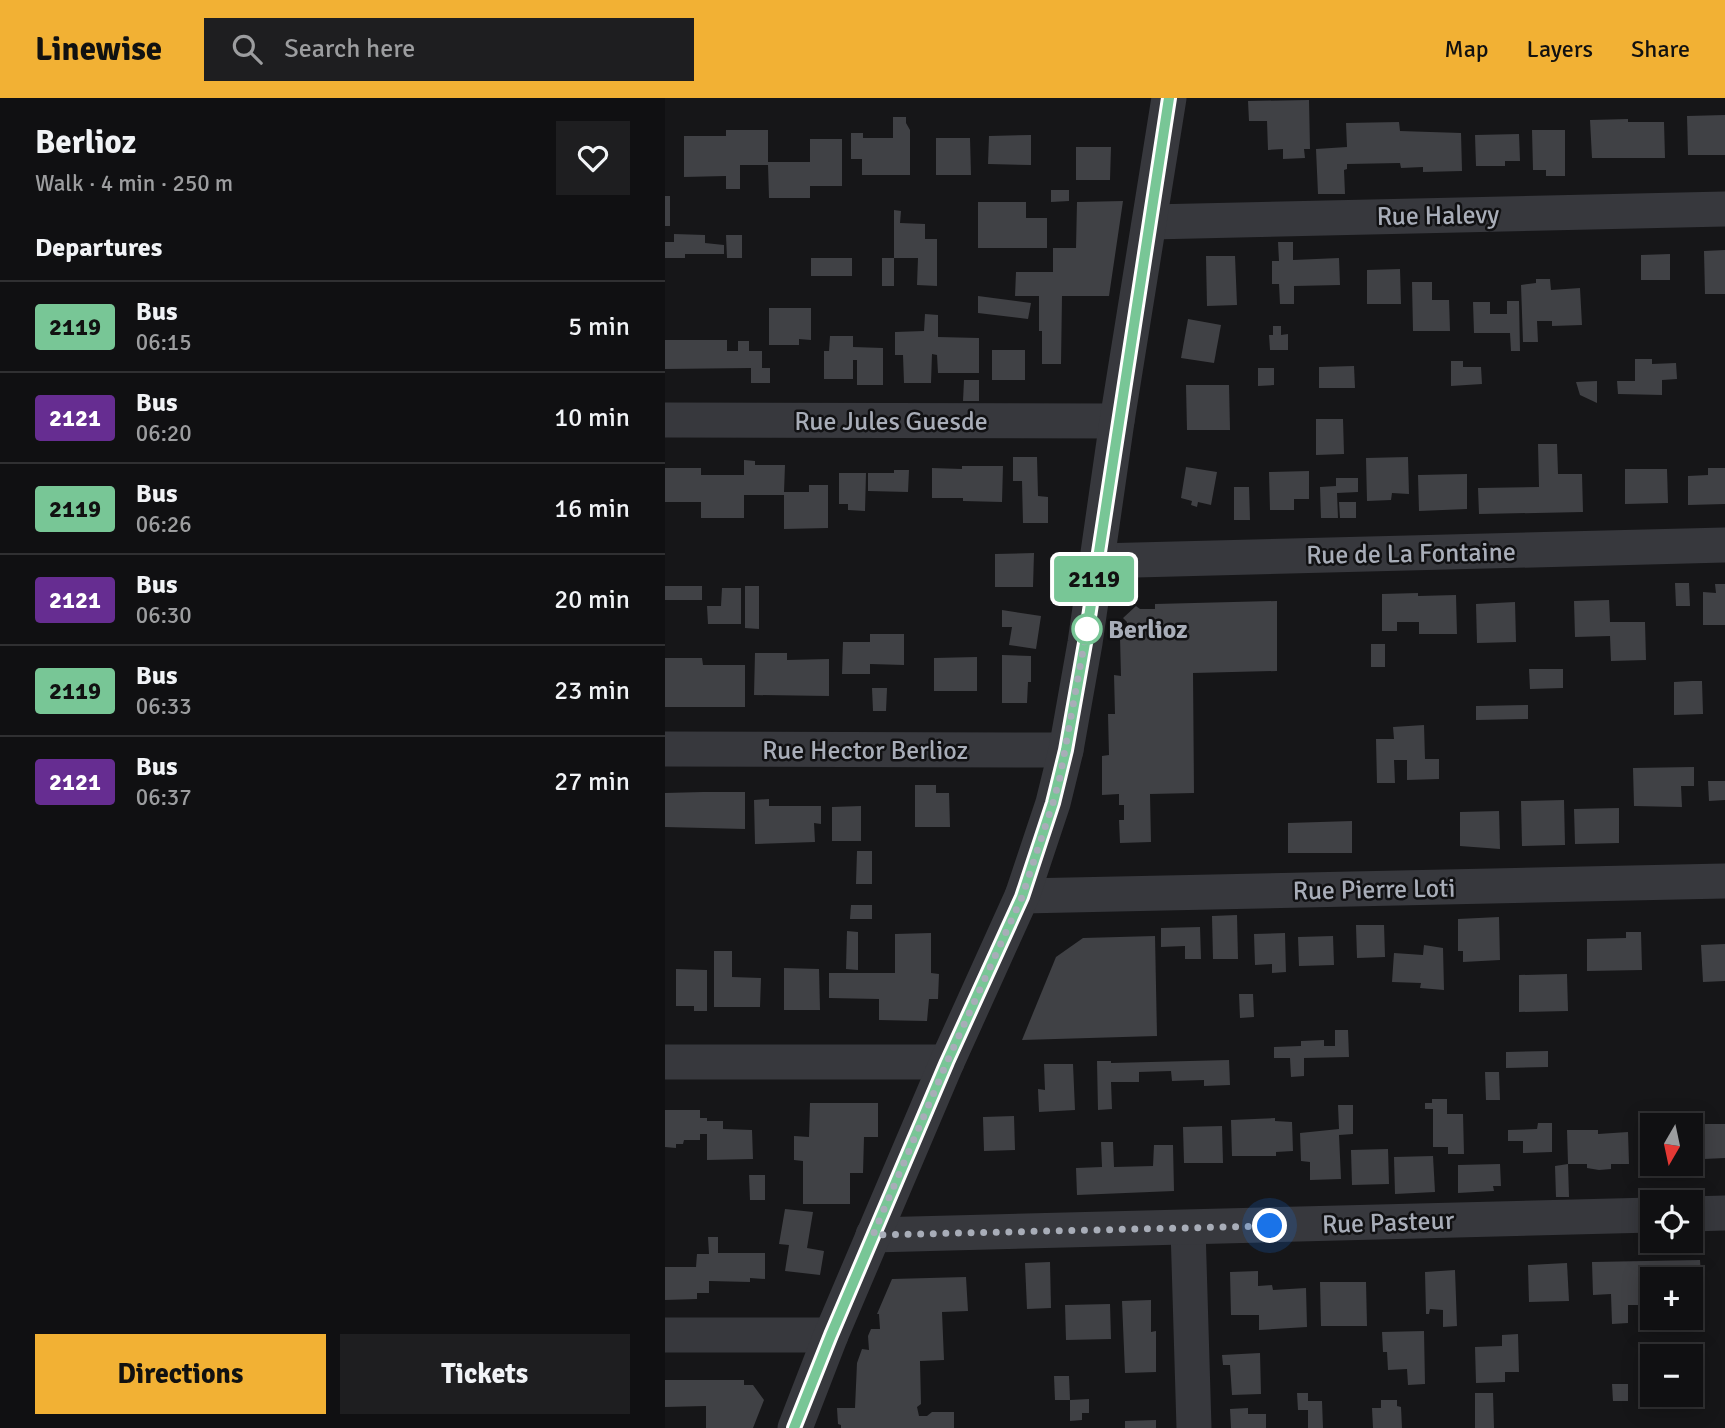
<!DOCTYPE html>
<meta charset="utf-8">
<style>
:root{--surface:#101012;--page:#1e1e20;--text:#f1f3f6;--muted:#9c9d9f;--line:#303032;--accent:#f2b134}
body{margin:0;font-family:Signika,sans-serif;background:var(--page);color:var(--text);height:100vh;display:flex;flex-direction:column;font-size:26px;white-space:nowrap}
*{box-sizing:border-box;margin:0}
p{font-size:23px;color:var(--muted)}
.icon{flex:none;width:38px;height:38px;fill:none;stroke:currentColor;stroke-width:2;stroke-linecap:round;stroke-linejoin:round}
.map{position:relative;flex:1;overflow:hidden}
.panel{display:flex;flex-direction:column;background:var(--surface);width:665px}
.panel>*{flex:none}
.badge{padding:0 14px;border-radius:5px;font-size:24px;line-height:46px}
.needle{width:46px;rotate:189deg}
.buttons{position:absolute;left:975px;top:1015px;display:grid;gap:14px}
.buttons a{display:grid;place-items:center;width:63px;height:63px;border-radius:0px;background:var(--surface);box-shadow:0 4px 18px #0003,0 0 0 2px var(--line);font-size:35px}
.you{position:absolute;width:35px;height:35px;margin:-18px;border:5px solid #fff;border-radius:50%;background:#1a73e8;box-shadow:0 0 0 10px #1a73e833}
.map>.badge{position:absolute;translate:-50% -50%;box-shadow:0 0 0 4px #fff}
h2{padding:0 35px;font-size:26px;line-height:63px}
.round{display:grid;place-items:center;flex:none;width:74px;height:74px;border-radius:0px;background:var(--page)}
.head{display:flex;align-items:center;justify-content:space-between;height:119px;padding:0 35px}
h1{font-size:33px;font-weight:700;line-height:52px}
.button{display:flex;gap:14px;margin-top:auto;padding:14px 35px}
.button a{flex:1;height:80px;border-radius:0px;background:var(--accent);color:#111;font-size:28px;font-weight:700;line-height:80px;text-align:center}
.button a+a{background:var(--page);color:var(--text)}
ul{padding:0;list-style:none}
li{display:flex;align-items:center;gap:21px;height:91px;padding:0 35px;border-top:2px solid var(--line)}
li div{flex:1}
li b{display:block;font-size:26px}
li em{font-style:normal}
li .badge{min-width:77px;font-weight:700;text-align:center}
header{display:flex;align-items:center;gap:42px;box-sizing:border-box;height:98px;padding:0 35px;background:var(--accent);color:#111}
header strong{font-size:33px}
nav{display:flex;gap:38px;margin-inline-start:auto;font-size:24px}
.search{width:490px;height:63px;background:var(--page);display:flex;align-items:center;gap:18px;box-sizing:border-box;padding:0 24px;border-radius:0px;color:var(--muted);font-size:26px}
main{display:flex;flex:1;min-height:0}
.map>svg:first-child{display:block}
</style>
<header>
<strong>Linewise</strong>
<div class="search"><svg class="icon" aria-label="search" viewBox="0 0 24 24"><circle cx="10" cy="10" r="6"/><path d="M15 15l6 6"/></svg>Search here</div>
<nav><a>Map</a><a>Layers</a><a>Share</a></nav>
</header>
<main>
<section class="panel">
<div class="head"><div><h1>Berlioz</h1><p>Walk · 4 min · 250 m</p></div><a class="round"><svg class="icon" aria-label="heart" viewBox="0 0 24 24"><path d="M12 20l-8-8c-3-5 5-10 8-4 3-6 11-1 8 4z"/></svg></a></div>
<h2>Departures</h2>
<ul>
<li><span class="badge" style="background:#78c696;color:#111">2119</span><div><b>Bus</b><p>06:15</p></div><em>5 min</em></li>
<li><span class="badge" style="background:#662d91;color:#fff">2121</span><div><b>Bus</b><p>06:20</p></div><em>10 min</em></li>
<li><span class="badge" style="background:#78c696;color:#111">2119</span><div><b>Bus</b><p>06:26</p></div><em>16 min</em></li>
<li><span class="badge" style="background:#662d91;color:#fff">2121</span><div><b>Bus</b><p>06:30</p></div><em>20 min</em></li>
<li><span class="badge" style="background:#78c696;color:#111">2119</span><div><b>Bus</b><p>06:33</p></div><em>23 min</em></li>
<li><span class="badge" style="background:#662d91;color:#fff">2121</span><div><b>Bus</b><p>06:37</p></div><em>27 min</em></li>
</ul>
<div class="button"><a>Directions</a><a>Tickets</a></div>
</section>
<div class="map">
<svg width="1060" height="1330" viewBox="0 0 1060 1330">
<rect width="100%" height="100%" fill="#161618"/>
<g fill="#404145">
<path d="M644,2L645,51H639L640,60L618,61V51L603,52L602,23H584L583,3Z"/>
<path d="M1060,17V57H1023L1022,18Z"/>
<path d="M228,19H241V25L245,32V77H197V61H186V35H198V40H228Z"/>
<path d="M963,21V24H999L1000,60H927L925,22Z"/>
<path d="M734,24L735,33L796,35L797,73L758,74V69L736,70L735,65L682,66V71L679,72L680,96H653L651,51L682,49L681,25Z"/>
<path d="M61,32H103V64H145V41H177V88H145V100H104L103,67H75V91H61V78L19,79V38H61Z"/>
<path d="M867,32H900V78H881V72H868Z"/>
<path d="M854,36L855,63H840V68H811L810,37Z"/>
<path d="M366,37V67L323,66L324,38Z"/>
<path d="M271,40H305L306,77H271Z"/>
<path d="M411,49H446L445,82H411Z"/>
<path d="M386,92H404V103L386,104Z"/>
<rect x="0" y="98" width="5" height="30"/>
<path d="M458,103L444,198H397L396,266H377V233H374V198H350L351,174H388V150H411L412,104Z"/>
<path d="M313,104H361V120H382V150H313Z"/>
<path d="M229,112L236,113L235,125L260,126V141H272V188L252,187L253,160H229Z"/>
<path d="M9,136L40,137V145L59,147V156H20V160H0V144H9Z"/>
<path d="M61,137H77V160H62Z"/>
<path d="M613,144H628V162L674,160L675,187L629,188V206H615L614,186H607V163H614Z"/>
<path d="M1060,152V196H1040L1039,153Z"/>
<path d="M1005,156V182H976V157Z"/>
<path d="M541,158H570L572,207L542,208Z"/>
<rect x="146" y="160" width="41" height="18"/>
<rect x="217" y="160" width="12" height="28"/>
<path d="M735,171L736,206H702V172Z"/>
<path d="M871,181H885L886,192L915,190L917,227L887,228V223H872L873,244H858L856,187L871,185Z"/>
<path d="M747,184H767V202H784L785,233H748Z"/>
<path d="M313,198L366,205L363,221L313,215Z"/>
<path d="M842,203H854L855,253H846L845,235H809L808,204H825V216H842Z"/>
<path d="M104,210H146V242L134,241V247H104Z"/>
<path d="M260,216L273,217V239L314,240V275H273L272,257L267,256L266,285H239L238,257H230V234L259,233Z"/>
<path d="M523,221L556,227L549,265L516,260Z"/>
<path d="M608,228H616V237L623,236V252H605L604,237H608Z"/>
<path d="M165,238H188V249L218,250V287H192V262H188V281H159V253H164Z"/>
<path d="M0,242H62V253H73V243H84V253H97V270H105V285H86V270L0,271Z"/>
<rect x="327" y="252" width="33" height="30"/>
<path d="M970,261H987V266L1011,265L1012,281L997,282V297L953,296L952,283H970Z"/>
<path d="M786,263H798V269H816L817,286L786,288Z"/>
<path d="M689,268L690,290H654V269Z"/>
<path d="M593,270H609V287L593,288Z"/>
<path d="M299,282H314V303H298Z"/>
<path d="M932,283V305L915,297L911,284Z"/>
<path d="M521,287H564L565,332H522Z"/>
<path d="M651,321H678L679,356L651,357Z"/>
<path d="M873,346H892L893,376H917L918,414L814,416L813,390L874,389Z"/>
<path d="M348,359H372L373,398L383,399V425H358L357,383H348Z"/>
<path d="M743,359L744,396L727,395L726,402L702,403L701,360Z"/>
<path d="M79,362L90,363V367H120L119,394H144V387H163V430L119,431V397H79V420H36V404H0V370H36V377H79Z"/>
<path d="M297,368H338L337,404L298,403V400H267V370L297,371Z"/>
<path d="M521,369L552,374L546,407L533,404L532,409L526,407L527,403L516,400Z"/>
<path d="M1043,370H1060V406L1023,407V378L1043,377Z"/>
<path d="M960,371H1002L1003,405L960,406Z"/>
<path d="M229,372H244L243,394L203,393V375H229Z"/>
<path d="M644,373V401H629V412H605L604,374Z"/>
<path d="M174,375H201L200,413L183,412V406H174Z"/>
<path d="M802,376V411L754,413L753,377Z"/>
<path d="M671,380H693V394L672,395L673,420H656L655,389L671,388Z"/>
<path d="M569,389H584L585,422H569Z"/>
<path d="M674,404H691V420H675Z"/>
<path d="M369,455L368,489H330V456Z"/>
<path d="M1010,485H1024L1025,508H1011Z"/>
<path d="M1050,486H1060V527H1038V494L1051,495Z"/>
<rect x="0" y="488" width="37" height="14"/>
<path d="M80,488H94V531L80,530Z"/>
<path d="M57,490H76V526H43L42,508H56Z"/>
<path d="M753,495V498L791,497L792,536H754V524H732V533H717V496Z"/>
<path d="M944,502L945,524H980L981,562L946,563L945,538L910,539L909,503Z"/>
<path d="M612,503V573L528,575L529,695L485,696L486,744L455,745L454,722H459V707H454V696L437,697V658L444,657L443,616H450L449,577L456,578L455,539H461L462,524L458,520L471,508L475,511H490V506Z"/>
<path d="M850,504L851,544L812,545L811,506Z"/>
<path d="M337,512L376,518L371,551L344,547L347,529H337Z"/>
<path d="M205,536H239V567L205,566V576H177L178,544H205Z"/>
<rect x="706" y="546" width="14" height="23"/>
<path d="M90,555H122V562L164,561V598L89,597Z"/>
<path d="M337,557L366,558V584H363L362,605H337Z"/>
<path d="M312,559V593H269V560Z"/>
<path d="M0,560H37L38,567H80V609H0Z"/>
<path d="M864,571H898V590L865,591Z"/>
<path d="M1027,583H1037L1038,616L1009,617V584Z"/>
<path d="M207,590H222L221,613H208Z"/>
<path d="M863,607V621L811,622V608Z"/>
<path d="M759,627L760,661H774V681L742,682V662H729L730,685H712L711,641H729L728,629Z"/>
<path d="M1029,669V688H1016L1017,709L969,708L968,670Z"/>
<path d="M1043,683H1060V702L1044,703Z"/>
<path d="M250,687H271V695H284L285,729H250Z"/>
<path d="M38,694H80V731L0,729V695Z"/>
<path d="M104,701V708H156V726L149,725L150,744L90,746L89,702Z"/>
<path d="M899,702L900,747L857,748L856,703Z"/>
<path d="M196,708V743H167V709Z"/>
<path d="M954,710V745L910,746L909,711Z"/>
<path d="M834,713L835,751L795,748V714Z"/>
<path d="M687,723V755H623V725Z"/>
<path d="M192,753H207V786H191Z"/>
<path d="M186,807H207V821H185Z"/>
<path d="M572,817L573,861H548L547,818Z"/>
<path d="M834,819L835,862L798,864V853H793V821Z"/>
<path d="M691,827H719L720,859L692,860Z"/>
<path d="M535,829L536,861H520V848L496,849V830Z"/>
<path d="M182,833L193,834V872L181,871Z"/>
<path d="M961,834H976L977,872L922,873V841L961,840Z"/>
<path d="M266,835V875L274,876L273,901H264L262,923L214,922V901L164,900V875H230V836Z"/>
<path d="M620,835L621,874L607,875V866L590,867L589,836Z"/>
<path d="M490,838L492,938L357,942L391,859L418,840Z"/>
<path d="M668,838L669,867L634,868L633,839Z"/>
<path d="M1060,846V883L1038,884L1036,847Z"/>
<path d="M759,847L778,850L779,892L755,890L756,885L727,884L729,855L758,857Z"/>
<path d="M49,853H67V879L96,880L95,909H49Z"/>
<path d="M119,870L154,871L155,912H119Z"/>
<path d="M11,871L42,872V913H29V908H11Z"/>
<path d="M902,876L903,913L854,914V877Z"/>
<path d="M574,896H588L589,919L575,920Z"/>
<path d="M670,932H683L684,959L639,960V978L626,979L625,960H609V949L636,948V943L659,942V948H670Z"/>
<path d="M883,953V969L841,970V954Z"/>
<path d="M564,962L565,987L539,988V982L507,983L506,973L474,974V984H446L447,1011L433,1012L432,963H446V965Z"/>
<path d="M379,966H408L410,1012L374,1014L373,991L380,992Z"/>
<path d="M820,974H834L835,1002H821Z"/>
<path d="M767,1001H782V1016H798L799,1056H783V1049H768V1011H760V1005H767Z"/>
<path d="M145,1005H213V1039H199L198,1075H185V1106H138V1063L129,1062V1038L144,1039Z"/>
<path d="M673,1007H688V1036L674,1037L676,1081L645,1082V1064L636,1063L635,1035L674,1031Z"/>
<path d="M0,1012H35V1020H42V1023H58V1031L87,1032L88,1061L42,1062V1036H35V1042H19L18,1046H11V1050L0,1049Z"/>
<path d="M349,1018L350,1052L319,1053L318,1019Z"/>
<path d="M610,1020V1023L627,1024L628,1053L611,1054V1058H567L566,1022Z"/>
<path d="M873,1025H887V1054L858,1055V1043H843V1032L872,1031Z"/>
<path d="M1038,1026H1060V1060L1039,1061Z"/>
<path d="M557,1028L558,1065H519L518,1029Z"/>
<path d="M902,1032H933V1036L963,1034L964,1066H946V1071L934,1072L922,1070V1066H903Z"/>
<path d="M436,1044H448L449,1069L488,1068L489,1047H508L509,1093L412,1097L411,1070L437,1069Z"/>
<path d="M723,1051L724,1086L687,1087L686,1052Z"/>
<path d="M768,1058L770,1094L730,1096L729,1059Z"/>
<path d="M835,1066L836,1088H828L829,1093L793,1095V1067Z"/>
<path d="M903,1066L904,1099H891L890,1068Z"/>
<path d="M84,1077H100V1102H85Z"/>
<path d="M120,1111L148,1114L142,1150L159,1153L155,1177L120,1173L124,1147L114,1146Z"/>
<path d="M43,1139H53V1155H100V1181L85,1180V1184L44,1183V1195H32V1201L0,1202V1169H31L32,1156H44Z"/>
<path d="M1035,1162L1037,1194H1026V1181H987V1215L976,1216V1207H963V1225L947,1226L946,1196L928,1197L927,1164Z"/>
<path d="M385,1164L386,1210L362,1211L360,1165Z"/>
<path d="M902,1165L904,1203L864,1204L863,1167Z"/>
<path d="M790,1172L792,1228L778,1229V1212L765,1211L764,1216H761L760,1174Z"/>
<path d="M593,1173V1188L607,1187L608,1192L641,1190L642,1229L594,1232V1217H566L565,1174Z"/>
<path d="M301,1179L303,1213L277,1214L279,1262L255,1263L256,1306L252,1309L254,1318H262L267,1314H289V1330H176V1327L173,1326L172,1310H190L192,1265L197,1251L204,1252L203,1238L206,1231H215L214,1216H212L227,1181Z"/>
<path d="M655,1184H701L702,1228H656Z"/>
<path d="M486,1202V1234L491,1233V1274L460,1275L457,1203Z"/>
<path d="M445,1206L446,1241L401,1242L400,1207Z"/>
<path d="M759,1233L760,1286L743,1287L742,1271L723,1272L722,1254H718L717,1234Z"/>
<path d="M853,1236L854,1274H840V1284L811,1285L810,1249L837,1248V1237Z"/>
<path d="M1027,1251H1038L1039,1283H1029Z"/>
<path d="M595,1255L596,1296L567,1297L565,1267H558L557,1257Z"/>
<path d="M389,1278H404L405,1302H390Z"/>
<path d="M0,1282H79V1287H88L99,1302L88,1330H41V1308L0,1309Z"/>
<path d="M947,1286H963V1303H948Z"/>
<path d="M632,1295H643V1303H657L658,1330H643V1312H633Z"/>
<path d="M810,1295H828L829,1330H810Z"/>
<path d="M424,1301V1315H417V1322L405,1323V1302Z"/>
<path d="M716,1302H732V1308L736,1309L737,1330H708L707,1310H716Z"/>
<path d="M583,1310V1316H601V1330H566L565,1311Z"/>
<path d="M491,1322V1330H460V1323Z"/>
</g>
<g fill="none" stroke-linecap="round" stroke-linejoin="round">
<g stroke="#37383d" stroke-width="35">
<path d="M486,124L1060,111"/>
<path d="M0,322L452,323"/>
<path d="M432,463L1060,447"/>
<path d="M0,651L401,652"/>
<path d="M357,798L1060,783"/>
<path d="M0,964H282"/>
<path d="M1026,1116L1060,1115"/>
<path d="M523,1130L529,1330"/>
<path d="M208,1137L987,1117"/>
<path d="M0,1237H166"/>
<path d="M130,1330L166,1237L282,964L357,798L388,705L401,652L420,545L452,323L504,0"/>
</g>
</g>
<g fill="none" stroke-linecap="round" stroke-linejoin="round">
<defs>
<path id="line" d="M129,1330L166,1237L282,964L357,799L388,705L401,652L420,545L504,0"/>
</defs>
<use href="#line" stroke="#fff" stroke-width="16"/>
<use href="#line" stroke="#78c696" stroke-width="10"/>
<path stroke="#a8adb8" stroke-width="7" stroke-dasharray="0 12.6" d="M422,531L423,525L395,679L388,705L357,799L282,964L208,1137L605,1128"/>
</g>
<circle fill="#fff" stroke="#78c696" stroke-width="3.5" cx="422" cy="531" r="14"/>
<g text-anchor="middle" stroke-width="5" stroke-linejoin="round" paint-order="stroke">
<g font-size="26" fill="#a8adb8" stroke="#111113">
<text transform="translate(773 117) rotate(-1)" y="9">Rue Halevy</text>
<text x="226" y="332">Rue Jules Guesde</text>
<text transform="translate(746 455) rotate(-1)" y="9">Rue de La Fontaine</text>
<text x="200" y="661">Rue Hector Berlioz</text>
<text transform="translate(709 791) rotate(-1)" y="9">Rue Pierre Loti</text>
<text transform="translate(723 1124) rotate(-2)" y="9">Rue Pasteur</text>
</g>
<g font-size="26" font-weight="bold" fill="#a8adb8" stroke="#111113" text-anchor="start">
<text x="443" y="540">Berlioz</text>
</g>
</g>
</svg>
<div class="buttons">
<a><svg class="needle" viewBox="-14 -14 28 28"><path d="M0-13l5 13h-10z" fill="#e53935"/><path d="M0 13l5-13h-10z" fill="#9c9d9f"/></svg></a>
<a><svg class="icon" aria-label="locate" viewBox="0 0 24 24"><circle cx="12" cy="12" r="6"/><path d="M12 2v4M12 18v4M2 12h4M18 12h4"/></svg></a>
<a>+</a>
<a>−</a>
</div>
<div class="you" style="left:605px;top:1128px"></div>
<b class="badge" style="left:429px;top:481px;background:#78c696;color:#111">2119</b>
</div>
</main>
